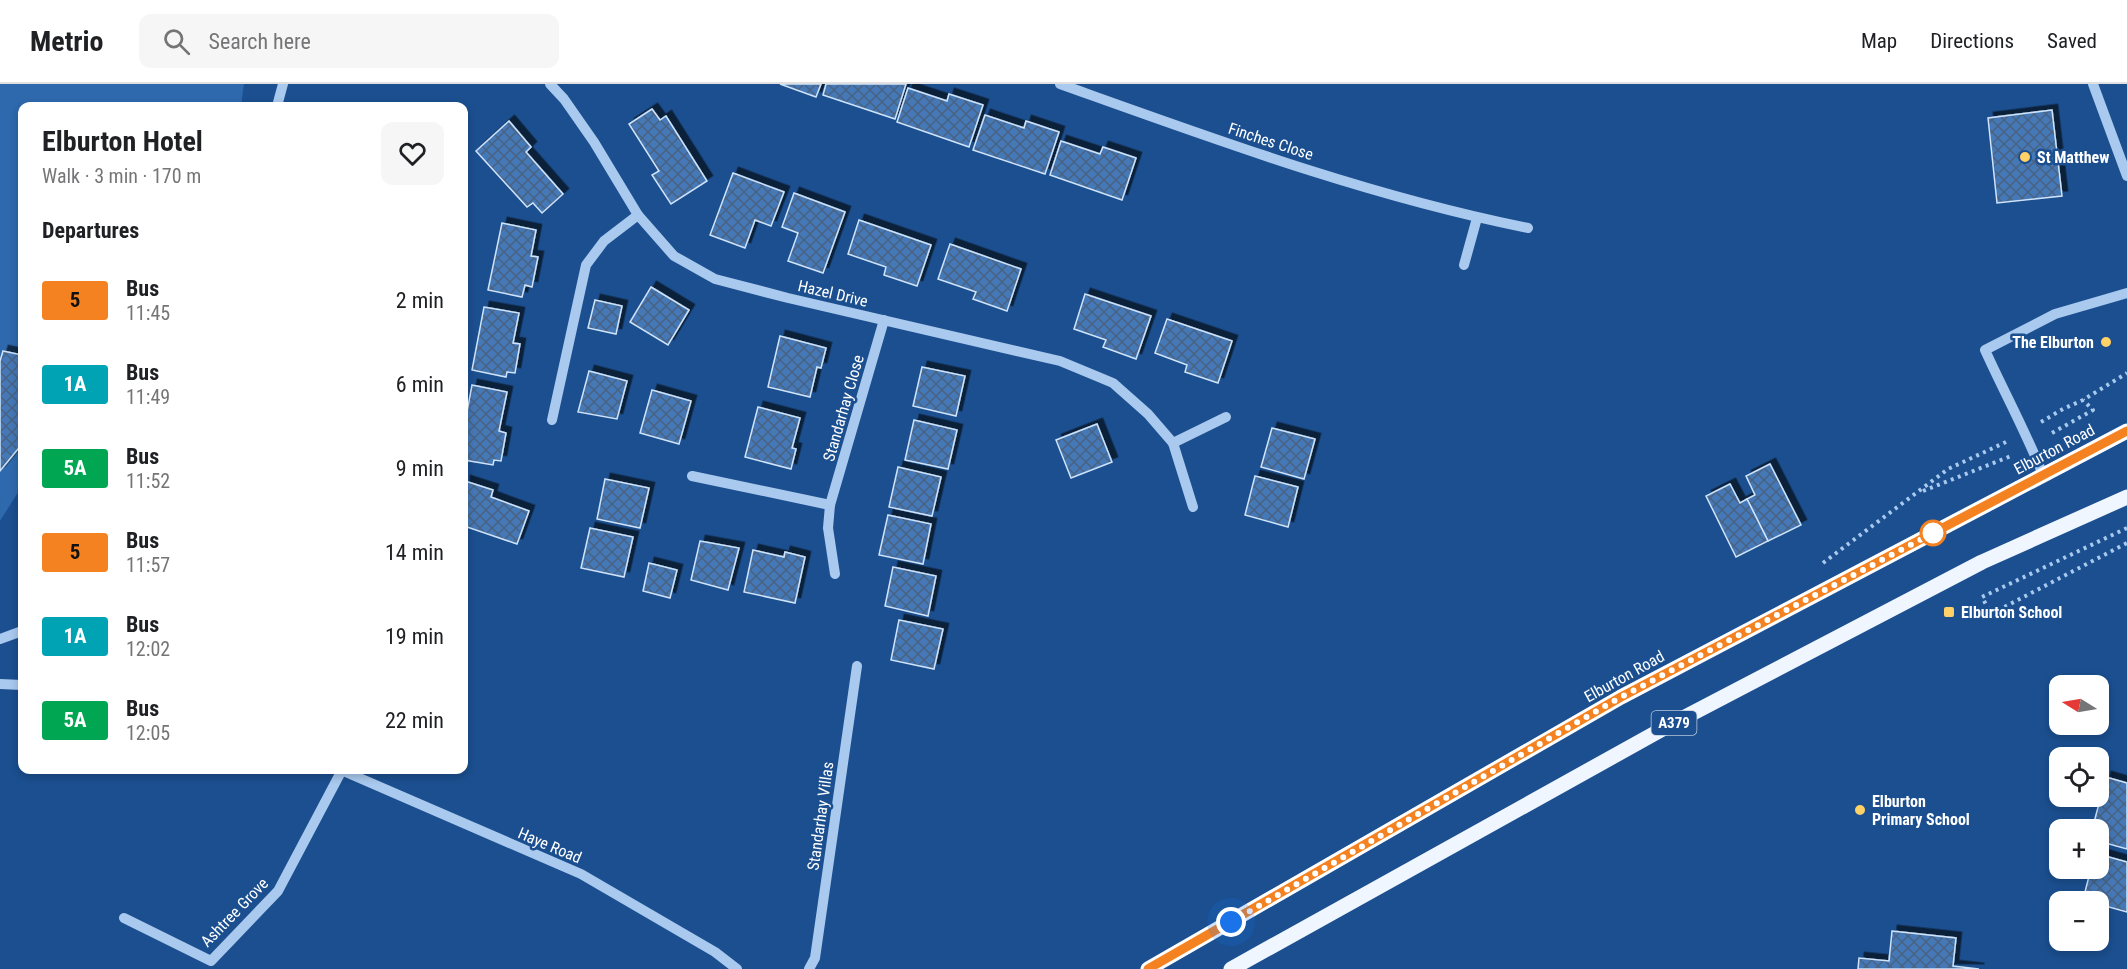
<!DOCTYPE html>
<meta charset="utf-8">
<style>
:root{--surface:#fff;--page:#f6f6f6;--text:#202124;--muted:#757577;--line:#e0e0e0}
body{margin:0;font-family:"Roboto Condensed",sans-serif;background:var(--page);color:var(--text);height:100vh;display:flex;flex-direction:column;font-size:22px;white-space:nowrap}
*{box-sizing:border-box;margin:0}
p{font-size:20px;color:var(--muted)}
.icon{flex:none;width:33px;height:33px;fill:none;stroke:currentColor;stroke-width:2;stroke-linecap:round;stroke-linejoin:round}
.map{position:relative;flex:1;overflow:hidden}
.drawer{position:absolute;left:18px;top:18px;width:450px;height:672px;display:flex;flex-direction:column;background:var(--surface);border-radius:12px;box-shadow:0 3px 9px #0003}
.drawer>*{flex:none}
.badge{padding:0 12px;border-radius:4px;font-size:21px;line-height:39px}
.needle{width:39px;rotate:281deg}
.buttons{position:absolute;left:2049px;top:591px;display:grid;gap:12px}
.buttons a{display:grid;place-items:center;width:60px;height:60px;border-radius:12px;background:var(--surface);box-shadow:0 3px 9px #0003;font-size:30px}
.you{position:absolute;width:30px;height:30px;margin:-15px;border:4px solid #fff;border-radius:50%;background:#1a73e8;box-shadow:0 0 0 9px #1a73e833}
.map>.badge{position:absolute;translate:-50% -50%;box-shadow:0 0 0 3px #fff}
h2{padding:0 24px;font-size:22px;line-height:54px}
.round{display:grid;place-items:center;flex:none;width:63px;height:63px;border-radius:12px;background:var(--page)}
.summary{display:flex;align-items:center;justify-content:space-between;height:102px;padding:0 24px}
h1{font-size:28px;font-weight:700;line-height:45px}
ul{padding:0;list-style:none}
li{display:flex;align-items:center;gap:18px;height:84px;padding:0 24px}
li div{flex:1}
li b{display:block;font-size:22px}
li em{font-style:normal}
li .badge{min-width:66px;font-weight:700;text-align:center}
header{display:flex;align-items:center;gap:36px;box-sizing:border-box;height:84px;padding:0 30px;background:var(--surface);border-bottom:2px solid var(--line)}
header strong{font-size:28px}
nav{display:flex;gap:33px;margin-inline-start:auto;font-size:21px}
.search{width:420px;height:54px;background:var(--page);display:flex;align-items:center;gap:15px;box-sizing:border-box;padding:0 21px;border-radius:12px;color:var(--muted);font-size:22px}
.map>svg:first-child{display:block}
</style>
<header>
<strong>Metrio</strong>
<div class="search"><svg class="icon" aria-label="search" viewBox="0 0 24 24"><circle cx="10" cy="10" r="6"/><path d="M15 15l6 6"/></svg>Search here</div>
<nav><a>Map</a><a>Directions</a><a>Saved</a></nav>
</header>
<div class="map">
<svg width="2127" height="885" viewBox="0 0 2127 885">
<defs>
<pattern id="building-cross-hatch" width="8" height="8" patternUnits="userSpaceOnUse" patternTransform="scale(1.5)"><rect width="8" height="8" fill="#4478b7"/><path d="M0 0l8 8M0 8l8-8" fill="none" stroke="#486282"/></pattern>
<filter id="shadow"><feDropShadow dx="5.5" dy="-5.5" stdDeviation="0" flood-color="#0009"/></filter>
</defs>
<rect width="100%" height="100%" fill="#1b4f8f"/>
<path fill="#2e69ad" d="M0,0H244L241,22H22V402L0,437Z"/>
<g fill="url(#building-cross-hatch)" stroke="#cfe3fa" stroke-width="1.5" filter="url(#shadow)">
<path d="M780,0H821L816,13Z"/>
<path d="M826,0H906L895,35L823,11Z"/>
<path d="M908,4L947,17L949,10L983,21L969,63L897,38Z"/>
<path d="M652,25L660,36L666,32L707,97L671,120L652,91L659,87L629,40Z"/>
<path d="M2052,26L2062,112L1997,119L1988,34Z"/>
<path d="M985,31L1024,44L1026,37L1059,48L1045,90L973,66Z"/>
<path d="M509,37L531,63L526,68L563,110L542,129L533,119L527,123L476,67Z"/>
<path d="M1061,57L1100,70L1103,63L1136,74L1122,116L1050,91Z"/>
<path d="M733,89L784,108L771,142L755,136L745,164L710,151Z"/>
<path d="M794,109L845,128L823,189L788,177L798,149L782,143Z"/>
<path d="M859,136L931,161L917,202L884,191L886,183L848,170Z"/>
<path d="M502,139L536,146L531,172L538,173L532,203L525,201L522,213L488,206Z"/>
<path d="M950,160L1021,185L1007,227L973,215L976,208L938,195Z"/>
<path d="M651,203L689,226L668,261L630,238Z"/>
<path d="M1085,210L1151,232L1136,275L1103,263L1106,256L1074,245Z"/>
<path d="M595,216L622,222L616,250L588,244Z"/>
<path d="M484,223L519,229L513,259L520,260L515,289L507,288L506,293L472,286Z"/>
<path d="M1167,235L1232,257L1218,299L1185,288L1187,281L1155,269Z"/>
<path d="M780,252L826,264L821,284L817,283L810,313L768,303Z"/>
<path d="M3,267L22,271V360L0,387V277Z"/>
<path d="M922,283L965,292L956,332L913,322Z"/>
<path d="M589,287L627,297L617,335L578,328Z"/>
<path d="M472,301L507,308L499,347L506,349L501,377L494,376L493,381L464,376V344Z"/>
<path d="M652,306L691,317L679,360L640,349Z"/>
<path d="M758,323L800,334L792,364L796,365L791,385L745,373Z"/>
<path d="M914,336L957,346L948,385L905,376Z"/>
<path d="M1097,340L1112,378L1071,394L1056,356Z"/>
<path d="M1272,344L1315,355L1304,395L1261,383Z"/>
<path d="M1770,380L1801,441L1768,457L1747,415L1755,411L1746,392Z"/>
<path d="M898,383L941,393L932,432L889,423Z"/>
<path d="M1255,392L1298,403L1288,443L1245,431Z"/>
<path d="M605,395L649,404L640,444L597,435Z"/>
<path d="M465,397L493,406L491,413L529,427L517,460L464,442Z"/>
<path d="M1730,400L1740,419L1747,415L1768,457L1736,473L1706,412Z"/>
<path d="M888,431L931,440L923,480L879,471Z"/>
<path d="M590,444L633,453L624,493L581,484Z"/>
<path d="M700,457L739,464L728,506L691,496Z"/>
<path d="M753,466L784,473L785,468L805,473L795,519L744,508Z"/>
<path d="M649,479L677,486L670,514L643,507Z"/>
<path d="M893,483L936,492L928,532L885,522Z"/>
<path d="M899,536L943,545L934,585L891,576Z"/>
<path d="M2106,693L2127,699V765L2098,757V746H2092Z"/>
<path d="M2098,770L2127,778V828L2098,820V818L2083,816L2091,784H2098Z"/>
<path d="M1892,847L1956,854L1953,882L1979,885H1858L1859,874L1889,877Z"/>
</g>
<g fill="none" stroke-linecap="round" stroke-linejoin="round">
<g stroke="#a9c9ee" stroke-width="4" stroke-dasharray="3 4.5" stroke-linecap="butt">
<path d="M2041,338L2063,325L2083,316L2127,289"/>
<path d="M2052,349L2093,326L2083,316"/>
<path d="M1923,407L2011,372"/>
<path d="M2127,444L1982,513L1991,530L2127,459"/>
<path d="M1823,479L1948,385L2006,358"/>
</g>
<g stroke="#a9c9ee" stroke-width="10">
<path d="M550,0L564,15L594,58L638,131L674,172L715,195L788,214L1060,277L1113,299L1148,330L1173,359L1193,423"/>
<path d="M1060,0C1214,55 1368,112 1528,144"/>
<path d="M2093,0L2127,92"/>
<path d="M277,22L283,0"/>
<path d="M1464,181L1477,134"/>
<path d="M552,336L586,181L604,157L638,131"/>
<path d="M1173,359L1226,333"/>
<path d="M2043,391C2026,348 2004,308 1985,266L2055,230L2127,209"/>
<path d="M692,392L830,421"/>
<path d="M835,490L828,444L830,421L884,236"/>
<path d="M0,555L22,547"/>
<path d="M0,600L22,601"/>
<path d="M341,686L581,790L715,868L737,885"/>
<path d="M124,834L211,877L278,807L342,686"/>
<path d="M809,885L815,874L857,582"/>
</g>
<g stroke="#f0f6ff" stroke-width="15">
<path d="M1148,885L1621,613L2127,347"/>
<path d="M1231,885L1668,642L1982,478L2127,413"/>
</g>
</g>
<g fill="none" stroke-linecap="round" stroke-linejoin="round">
<defs>
<path id="line" d="M1148,885L1621,613L2127,347"/>
</defs>
<use href="#line" stroke="#fff" stroke-width="14"/>
<use href="#line" stroke="#f58220" stroke-width="9"/>
<path stroke="#fff" stroke-width="6" stroke-dasharray="0 10.8" d="M1231,838L1621,613L1939,446L1933,449"/>
</g>
<g fill="#ffd166" stroke="#1b4f8f" stroke-width="2">
<circle cx="2025" cy="73" r="6"/>
<circle cx="2106" cy="258" r="6"/>
<rect x="1943" y="522" width="12" height="12" rx="3"/>
<circle cx="1860" cy="726" r="6"/>
</g>
<circle fill="#fff" stroke="#f58220" stroke-width="3" cx="1933" cy="449" r="12"/>
<g text-anchor="middle" stroke-width="5" stroke-linejoin="round" paint-order="stroke">
<rect fill="#1b4f8f" stroke="#bbcadd" stroke-width="1.5" x="1651.5" y="627" width="45" height="24" rx="4.5"/>
<g font-size="15" font-weight="bold" fill="#fff">
<text x="1674" y="644">A379</text>
</g>
<g font-size="16" fill="#fff" stroke="#1b4f8f">
<text transform="translate(1271 57) rotate(18)" y="6">Finches Close</text>
<text transform="translate(833 209) rotate(13)" y="6">Hazel Drive</text>
<text transform="translate(843 324) rotate(-74)" y="6">Standarhay Close</text>
<text transform="translate(2054 365) rotate(-28)" y="6">Elburton Road</text>
<text transform="translate(1624 592) rotate(-29)" y="6">Elburton Road</text>
<text transform="translate(820 732) rotate(-82)" y="6">Standarhay Villas</text>
<text transform="translate(550 761) rotate(23)" y="6">Haye Road</text>
<text transform="translate(234 828) rotate(-46)" y="6">Ashtree Grove</text>
</g>
<g font-size="16" font-weight="bold" fill="#fff" stroke="#1b4f8f" text-anchor="start">
<text x="2037" y="79">St Matthew</text>
<text x="2094" y="264" text-anchor="end">The Elburton</text>
<text x="1961" y="534">Elburton School</text>
<text x="1872" y="723">Elburton<tspan x="1872" dy="18">Primary School</tspan></text>
</g>
</g>
</svg>
<div class="buttons">
<a><svg class="needle" viewBox="-14 -14 28 28"><path d="M0-13l5 13h-10z" fill="#e53935"/><path d="M0 13l5-13h-10z" fill="#757577"/></svg></a>
<a><svg class="icon" aria-label="locate" viewBox="0 0 24 24"><circle cx="12" cy="12" r="6"/><path d="M12 2v4M12 18v4M2 12h4M18 12h4"/></svg></a>
<a>+</a>
<a>−</a>
</div>
<div class="you" style="left:1231px;top:838px"></div>
<section class="drawer">
<div class="summary"><div><h1>Elburton Hotel</h1><p>Walk · 3 min · 170 m</p></div><a class="round"><svg class="icon" aria-label="heart" viewBox="0 0 24 24"><path d="M12 20l-8-8c-3-5 5-10 8-4 3-6 11-1 8 4z"/></svg></a></div>
<h2>Departures</h2>
<ul>
<li><span class="badge" style="background:#f58220;color:#111">5</span><div><b>Bus</b><p>11:45</p></div><em>2 min</em></li>
<li><span class="badge" style="background:#00a3b4;color:#fff">1A</span><div><b>Bus</b><p>11:49</p></div><em>6 min</em></li>
<li><span class="badge" style="background:#00a651;color:#fff">5A</span><div><b>Bus</b><p>11:52</p></div><em>9 min</em></li>
<li><span class="badge" style="background:#f58220;color:#111">5</span><div><b>Bus</b><p>11:57</p></div><em>14 min</em></li>
<li><span class="badge" style="background:#00a3b4;color:#fff">1A</span><div><b>Bus</b><p>12:02</p></div><em>19 min</em></li>
<li><span class="badge" style="background:#00a651;color:#fff">5A</span><div><b>Bus</b><p>12:05</p></div><em>22 min</em></li>
</ul>
</section>
</div>
